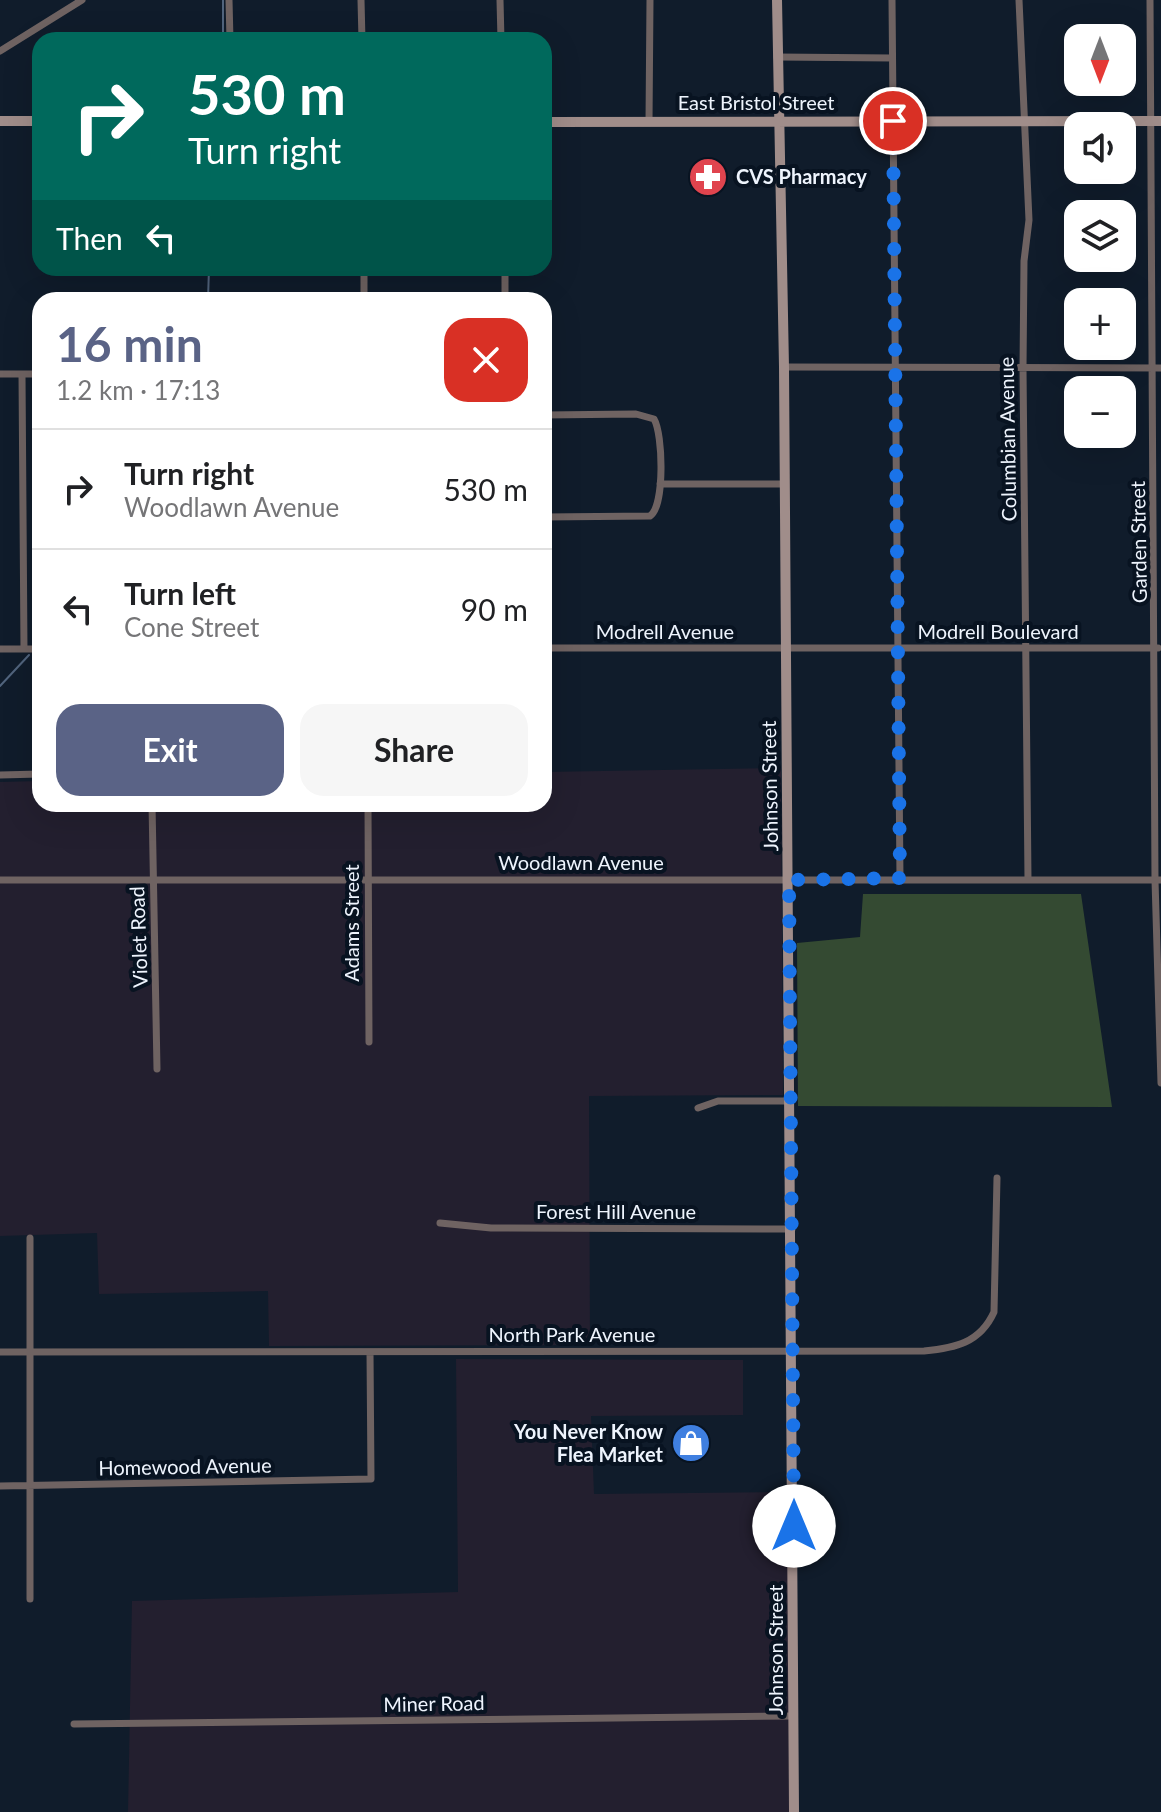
<!DOCTYPE html>
<html lang="en">
<head>
<meta charset="utf-8">
<style>
  :root { --surface:#fff; --page:#f6f6f6; --text:#202124; --muted:#757577; --line:#e0e0e0; --accent:#5a6386 }
  body { margin:0; font-family:Lato,sans-serif; background:var(--page); color:var(--text); height:100vh; display:flex; flex-direction:column; font-size:30px; white-space:nowrap }
  * { box-sizing:border-box; margin:0 }
  p { font-size:26px; color:var(--muted) }
  .icon { flex:none; width:44px; height:44px; fill:none; stroke:currentColor; stroke-width:2; stroke-linecap:round; stroke-linejoin:round }
  .map { position:relative; flex:1; overflow:hidden }
  .side { position:absolute; left:32px; top:292px; width:520px; height:520px; display:flex; flex-direction:column; background:var(--surface); border-radius:24px; box-shadow:0 8px 32px #0002 }
  .side>* { flex:none }
  .banner { position:absolute; left:32px; top:32px; width:520px; height:244px; border-radius:24px; box-shadow:0 8px 32px #0002; background:#00695c; color:#fff; overflow:hidden }
  .needle { width:52px; rotate:180deg }
  .buttons { position:absolute; left:1064px; top:24px; display:grid; gap:16px }
  .buttons a { display:grid; place-items:center; width:72px; height:72px; border-radius:16px; background:var(--surface); box-shadow:0 8px 32px #0002; font-size:40px }
  .pin { position:absolute; display:grid; place-items:center; width:68px; height:68px; color:#fff; margin:-34px; border:4px solid #fff; border-radius:50%; box-shadow:0 2px 8px #0007 }
  .me { position:absolute; width:88px; margin:-44px; rotate:0deg; stroke-linejoin:round; filter:drop-shadow(0 0 6px #0008) }
  .turn { display:flex; align-items:center; gap:28px; height:168px; padding:0 24px; font-size:36px }
  .turn .icon { width:104px; height:104px; stroke-width:2.5 }
  .turn b { display:block; font-size:56px; line-height:68px }
  .then { display:flex; align-items:center; height:76px; padding:0 24px; background:#0003; gap:16px; font-size:30px }
  .round { display:grid; place-items:center; flex:none; width:84px; height:84px; border-radius:24px; background:var(--page) }
  .overview { display:flex; align-items:center; justify-content:space-between; height:136px; padding:0 24px }
  h1 { font-size:48px; font-weight:700; line-height:60px; color:var(--accent) }
  .button { display:flex; gap:16px; margin-top:auto; padding:16px 24px }
  .button a { flex:1; height:92px; border-radius:24px; background:var(--accent); color:#fff; font-size:32px; font-weight:700; line-height:92px; text-align:center }
  .button a+a { background:var(--page); color:var(--text) }
  ul { padding:0; list-style:none }
  li { display:flex; align-items:center; gap:24px; height:120px; padding:0 24px; border-top:2px solid var(--line) }
  li div { flex:1 }
  li b { display:block; font-size:30px }
  li em { font-style:normal }
  .map>svg:first-child { display:block }
  .industrial { fill:#231f2f }
  .forest { fill:#344a32 }
  .lines { fill:none; stroke-linecap:round; stroke-linejoin:round }
  .stream { stroke:#51647d; stroke-width:2 }
  .street { stroke:#6f6362; stroke-width:7 }
  .secondary { stroke:#a08d8a; stroke-width:10 }
  .route { stroke:#1a73e8; stroke-width:14; stroke-dasharray:0 25.2 }
  .labels { text-anchor:middle; stroke-width:8; stroke-linejoin:round; paint-order:stroke }
  .street-label { font-size:20px; fill:#eef4fd; stroke:#081321 }
  .poi-label { font-size:20px; font-weight:bold; fill:#eef4fd; stroke:#081321; text-anchor:start }
</style>
</head>
<body>
<div class="map">
<svg width="1161" height="1812" viewBox="0 0 1161 1812">
  <rect width="100%" height="100%" fill="#101c2b"/>
  <path class="industrial" d="M781,768L783,1095L589,1096L590,1345L269,1346L268,1291L99,1294L97,1233L0,1236V782L40,781V804H544V772Z
    M456,1359L743,1360V1415L591,1416L594,1494L788,1492L789,1812H128L132,1601L458,1592Z"/>
  <path class="forest" d="M863,894H1081L1112,1107L798,1106L797,943L860,937Z"/>
  <g class="lines">
    <path class="stream" d="M223,0V40
      M208,300L209,268
      M37,642L40,637
      M0,686L29,655"/>
    <path class="street" d="M229,0L230,40
      M361,0L362,40
      M500,0L501,40
      M892,0L900,878
      M1019,0L1029,220L1024,261L1023,368L1028,879
      M1150,0L1155,880L1161,1083
      M0,51L82,0
      M777,57L892,58
      M649,122L650,0
      M364,268V300
      M505,300V268
      M784,367L1161,368
      M0,374H40
      M22,374L24,649
      M544,415L636,414L654,419C663,434 665,506 650,516L544,517
      M660,484H785
      M544,648H1158
      M0,649H40
      M0,775L40,774
      M152,804L157,1069
      M368,804L369,1042
      M0,880H1161
      M698,1108L718,1101H791
      M440,1223L491,1228L792,1229
      M30,1238V1599
      M0,1352L924,1351C955,1348 980,1343 994,1312L997,1178
      M0,1486L371,1479L370,1352
      M74,1724L794,1716"/>
    <path class="secondary" d="M777,0L784,367L794,1812
      M0,121H40
      M544,122L1161,121"/>
  </g>
  <g class="lines">
    <path class="route" d="M794,1526L789,880L900,878L893,121"/>
  </g>
  <defs>
    <symbol id="pharmacy-disc" viewBox="-11 -11 22 22"><circle r="9.5" fill="#e0444e" stroke="#081321"/><path d="M-2-6h4v4h4v4h-4v4h-4v-4h-4v-4h4Z" fill="#fff"/></symbol>
    <symbol id="shop-disc" viewBox="-11 -11 22 22"><circle r="9.5" fill="#3f7fe0" stroke="#081321"/><path d="M-5-2.5h2.3a2.7 3.5 0 0 1 5.4 0H5L5.5 6h-11ZM-1.5-2.5h3a1.5 2.3 0 0 0-3 0Z" fill="#fff"/></symbol>
  </defs>
  <g fill-rule="evenodd">
    <use href="#pharmacy-disc" x="686" y="155" width="44" height="44"/>
    <use href="#shop-disc" x="669" y="1421" width="44" height="44"/>
  </g>
  <g class="labels">
    <g class="street-label">
      <text x="756" y="110">East Bristol Street</text>
      <text transform="translate(1008 439) rotate(-91)" y="7">Columbian Avenue</text>
      <text transform="translate(1139 542) rotate(-91)" y="7">Garden Street</text>
      <text x="665" y="639">Modrell Avenue</text>
      <text x="998" y="639">Modrell Boulevard</text>
      <text transform="translate(770 786) rotate(-91)" y="7">Johnson Street</text>
      <text x="581" y="870">Woodlawn Avenue</text>
      <text transform="translate(352 923) rotate(-90)" y="7">Adams Street</text>
      <text transform="translate(139 937) rotate(-92)" y="7">Violet Road</text>
      <text x="616" y="1219">Forest Hill Avenue</text>
      <text x="572" y="1342">North Park Avenue</text>
      <text transform="translate(185 1467) rotate(-1)" y="7">Homewood Avenue</text>
      <text transform="translate(776 1650) rotate(-90)" y="7">Johnson Street</text>
      <text transform="translate(434 1704) rotate(-1)" y="7">Miner Road</text>
    </g>
    <g class="poi-label">
      <text x="736" y="184">CVS Pharmacy</text>
      <text x="663" y="1439" text-anchor="end">You Never Know<tspan x="663" dy="23">Flea Market</tspan></text>
    </g>
  </g>
</svg>
<div class="buttons">
<a><svg class="needle" viewBox="-14 -14 28 28"><path d="M0-13l5 13h-10z" fill="#e53935"/><path d="M0 13l5-13h-10z" fill="#757577"/></svg></a>
<a><svg class="icon" aria-label="sound" viewBox="0 0 24 24"><path d="M4 9h4l5-4v14l-5-4H4zM17 9q2 3 0 6"/></svg></a>
<a><svg class="icon" aria-label="layers" viewBox="0 0 24 24"><path d="M12 4l9 5-9 5-9-5zM3 14l9 5 9-5"/></svg></a>
<a>+</a>
<a>−</a>
</div>
<div class="pin" style="left:893px;top:121px;background:#d93025"><svg class="icon" aria-label="arrive" viewBox="0 0 24 24"><path d="M6 21V4h12l-3 4 3 4H6"/></svg></div>
<svg class="me" style="left:794px;top:1526px" viewBox="-20 -20 40 40"><circle r="19" fill="#fff"/><path d="M0-13L10 11 0 6-10 11z" fill="#1a73e8"/></svg>
<div class="banner">
<div class="turn"><svg class="icon" aria-label="right" viewBox="0 0 24 24"><path d="M7 20v-9h11M14 6l5 5-5 5"/></svg><div><b>530 m</b>Turn right</div></div>
<div class="then">Then<svg class="icon" aria-label="left" viewBox="0 0 24 24"><path d="M17 20v-9H6M10 6l-5 5 5 5"/></svg></div>
</div>
<section class="side">
<div class="overview"><div><h1>16 min</h1><p>1.2 km · 17:13</p></div><a class="round" style="background:#d93025;color:#fff"><svg class="icon" aria-label="close" viewBox="0 0 24 24"><path d="M6 6l12 12M18 6L6 18"/></svg></a></div>
<ul>
<li><svg class="icon" aria-label="right" viewBox="0 0 24 24"><path d="M7 20v-9h11M14 6l5 5-5 5"/></svg><div><b>Turn right</b><p>Woodlawn Avenue</p></div><em>530 m</em></li>
<li><svg class="icon" aria-label="left" viewBox="0 0 24 24"><path d="M17 20v-9H6M10 6l-5 5 5 5"/></svg><div><b>Turn left</b><p>Cone Street</p></div><em>90 m</em></li>
</ul>
<div class="button"><a>Exit</a><a>Share</a></div>
</section>
</div>
</body>
</html>
